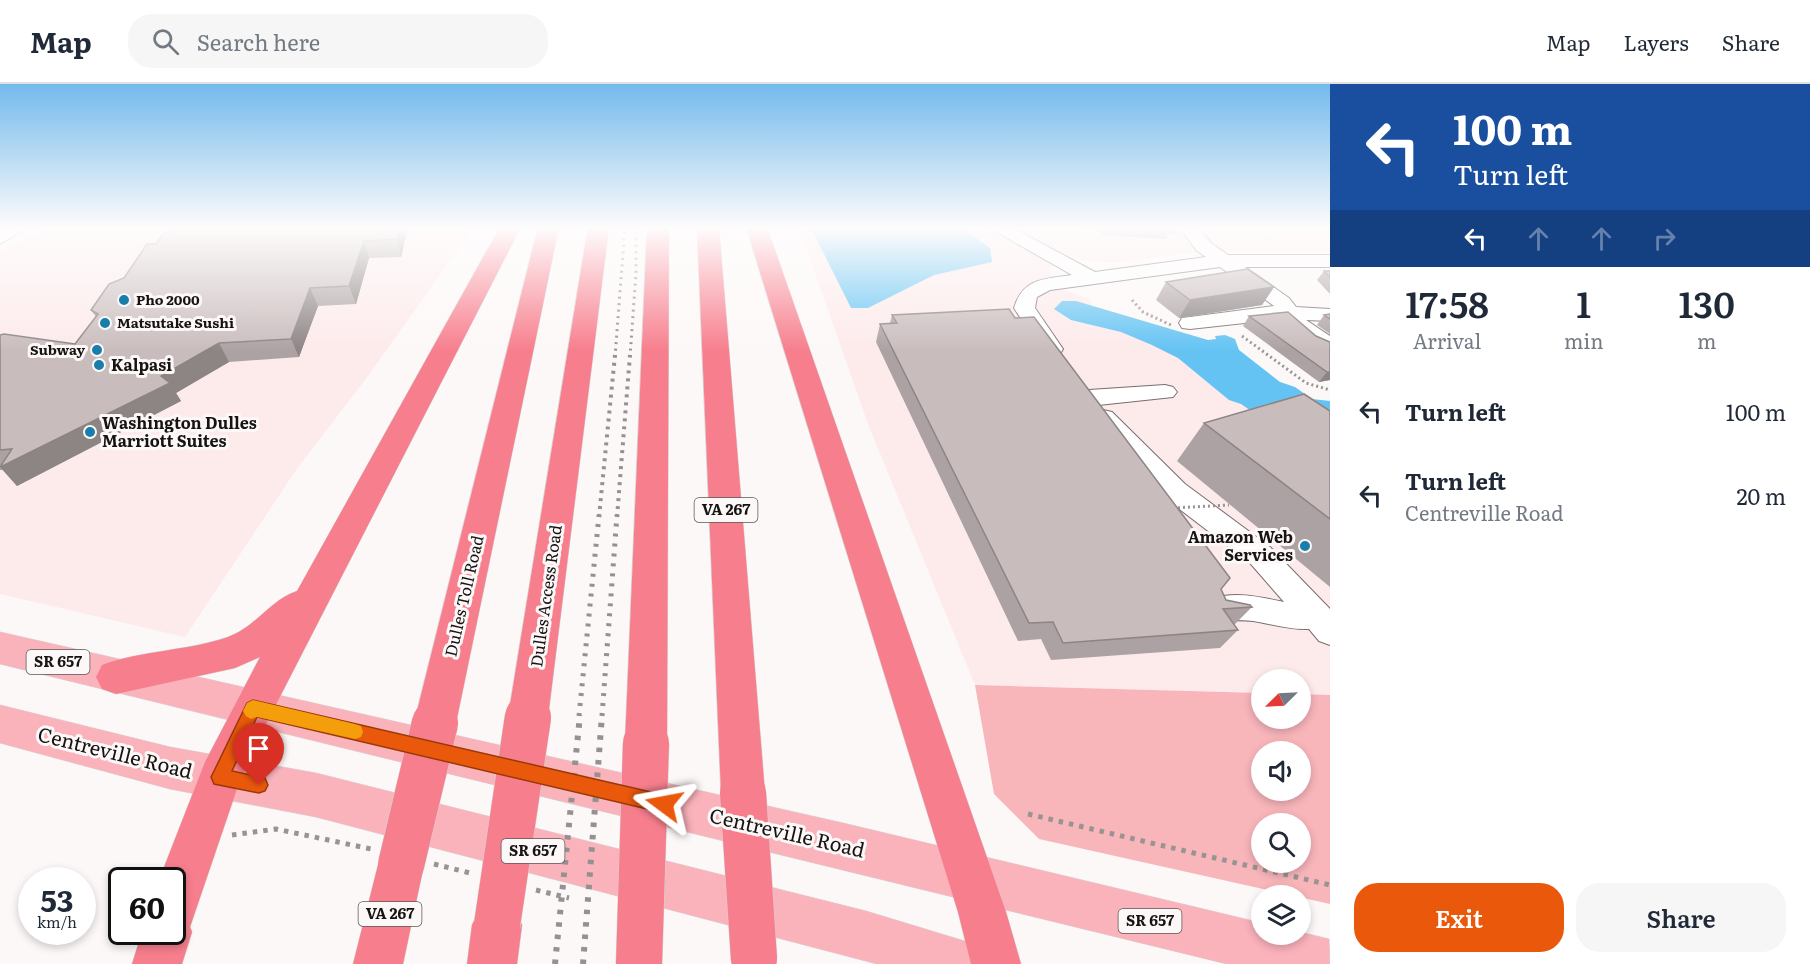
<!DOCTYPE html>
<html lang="en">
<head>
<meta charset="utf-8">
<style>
  :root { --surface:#fff; --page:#f6f6f7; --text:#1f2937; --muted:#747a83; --line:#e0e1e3; --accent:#ea580c }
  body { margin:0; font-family:Literata,serif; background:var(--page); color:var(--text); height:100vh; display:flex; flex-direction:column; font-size:22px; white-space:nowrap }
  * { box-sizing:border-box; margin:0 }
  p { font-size:20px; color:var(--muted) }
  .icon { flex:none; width:33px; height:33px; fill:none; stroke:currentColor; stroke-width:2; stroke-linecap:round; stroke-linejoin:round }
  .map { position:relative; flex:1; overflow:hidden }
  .sheet { display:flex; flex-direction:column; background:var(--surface); width:480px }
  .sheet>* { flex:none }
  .guide { background:#1a4fa0; color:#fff; overflow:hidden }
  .needle { width:39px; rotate:246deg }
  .tools { position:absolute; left:1251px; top:585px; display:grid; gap:12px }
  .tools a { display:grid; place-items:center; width:60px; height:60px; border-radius:50%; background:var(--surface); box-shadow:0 3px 9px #0003; font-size:30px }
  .speed { position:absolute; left:18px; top:783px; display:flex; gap:12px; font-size:30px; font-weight:700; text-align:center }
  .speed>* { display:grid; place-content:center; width:78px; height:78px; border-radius:50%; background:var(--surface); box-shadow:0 3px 9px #0003; line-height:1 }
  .speed small { font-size:15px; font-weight:400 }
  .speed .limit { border:3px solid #111; border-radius:9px; background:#fff; color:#111 }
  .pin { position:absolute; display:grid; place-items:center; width:51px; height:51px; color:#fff; margin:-62px -26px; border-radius:50% 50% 50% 0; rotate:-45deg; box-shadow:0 0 6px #0007 }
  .pin .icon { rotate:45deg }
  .me { position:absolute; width:66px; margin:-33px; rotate:283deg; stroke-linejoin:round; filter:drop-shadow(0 0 4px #0008) }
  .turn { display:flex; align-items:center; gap:21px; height:126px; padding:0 24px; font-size:27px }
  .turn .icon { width:78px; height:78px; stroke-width:2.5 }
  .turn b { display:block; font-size:42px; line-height:51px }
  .lanes { display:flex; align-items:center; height:57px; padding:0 24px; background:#0003; justify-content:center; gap:30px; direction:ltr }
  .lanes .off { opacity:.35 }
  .eta { display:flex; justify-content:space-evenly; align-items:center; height:102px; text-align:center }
  .eta b { font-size:36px; font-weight:600; line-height:42px }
  .button { display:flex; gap:12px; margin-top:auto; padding:12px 24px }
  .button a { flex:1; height:69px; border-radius:24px; background:var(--accent); color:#fff; font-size:24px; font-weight:600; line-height:69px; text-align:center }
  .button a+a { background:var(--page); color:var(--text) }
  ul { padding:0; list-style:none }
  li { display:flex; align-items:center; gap:18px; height:84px; padding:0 24px }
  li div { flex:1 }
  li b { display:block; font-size:22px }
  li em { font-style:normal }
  header { display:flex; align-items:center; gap:36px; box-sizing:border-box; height:84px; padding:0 30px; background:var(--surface); border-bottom:2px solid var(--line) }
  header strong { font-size:28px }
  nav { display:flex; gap:33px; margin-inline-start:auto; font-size:21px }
  .search { width:420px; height:54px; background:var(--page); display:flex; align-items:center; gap:15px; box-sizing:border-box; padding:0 21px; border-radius:24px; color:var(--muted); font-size:22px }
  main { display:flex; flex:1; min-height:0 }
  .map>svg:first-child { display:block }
  .built { fill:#fdeaeb }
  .green { fill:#f8b5ba; fill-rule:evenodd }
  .water { fill:#64c3f3 }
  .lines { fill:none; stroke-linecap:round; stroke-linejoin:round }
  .minor-casing { stroke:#786d6d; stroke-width:2 }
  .major-casing { stroke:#d5d5d5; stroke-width:1 }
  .highway-casing { stroke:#d5d5d5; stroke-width:1 }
  .path-far1 { stroke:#989494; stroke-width:3; stroke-dasharray:2 3; stroke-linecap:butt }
  .path { stroke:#989494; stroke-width:5; stroke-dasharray:4.5 6; stroke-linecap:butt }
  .minor { fill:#fff; fill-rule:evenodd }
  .major { fill:#fab2bb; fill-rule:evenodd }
  .highway { fill:#f77e8d; fill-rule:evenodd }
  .rail-far3 { stroke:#959191; stroke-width:3; stroke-dasharray:2 4.5; stroke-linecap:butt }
  .rail-far2 { stroke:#959191; stroke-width:4; stroke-dasharray:3 5; stroke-linecap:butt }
  .rail-far1 { stroke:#959191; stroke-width:5; stroke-dasharray:3 7; stroke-linecap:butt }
  .rail { stroke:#959191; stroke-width:6; stroke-dasharray:4.5 8; stroke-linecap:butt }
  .highway-bridge-casing { stroke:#d5d5d5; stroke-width:47; stroke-linecap:butt }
  .path-bridge { stroke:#989494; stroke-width:3; stroke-dasharray:2 3; stroke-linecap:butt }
  .highway-bridge { stroke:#f77e8d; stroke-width:46 }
  .wall { fill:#ada2a3 }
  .shaded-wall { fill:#8d8484 }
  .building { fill:#c9bcbd; stroke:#8d8484; stroke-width:1.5 }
  .route { fill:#ea580c; stroke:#983908; stroke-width:1.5 }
  .slow { fill:#f59e0b }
  .poi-dot { fill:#197ea9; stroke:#fdf8f8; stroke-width:2 }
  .labels { text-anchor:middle; stroke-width:6; stroke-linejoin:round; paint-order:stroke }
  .far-poi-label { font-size:14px; font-weight:bold; fill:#171313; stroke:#fdf8f8; text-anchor:start }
  .shield { fill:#fdf8f8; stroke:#5c5858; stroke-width:1.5 }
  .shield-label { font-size:15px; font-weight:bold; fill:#171313 }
  .poi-label { font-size:16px; font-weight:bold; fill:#171313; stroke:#fdf8f8; text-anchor:start }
  .street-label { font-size:16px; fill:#171313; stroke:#fdf8f8 }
  .near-street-label { font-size:20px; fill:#171313; stroke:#fdf8f8 }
</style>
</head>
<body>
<header>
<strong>Map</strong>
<div class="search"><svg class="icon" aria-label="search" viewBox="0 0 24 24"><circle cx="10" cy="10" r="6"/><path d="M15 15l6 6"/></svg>Search here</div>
<nav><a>Map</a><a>Layers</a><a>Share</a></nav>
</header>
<main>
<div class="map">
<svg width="1330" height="880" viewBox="0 0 1330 880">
  <rect width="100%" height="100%" fill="#fdf8f8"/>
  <path class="built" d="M45,143H474L365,296L296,386L185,553L0,510V167Z
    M799,143H1330V167H1208L1112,179L1070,175L1048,184L1056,202L1091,216L1092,235L1208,266L1330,348V611L1301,610L1300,596H1262L1261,609L975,601L868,340Z"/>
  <path class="green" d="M975,601L1261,609L1262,634H1300L1301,610L1330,611V820L1039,755L994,710ZM1262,668H1300V706H1262ZM1262,740H1300V778H1262Z"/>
  <path class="water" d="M805,143H961L990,164L992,178L934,191L868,224H851L814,150Z
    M1062,217H1076L1208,256L1216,255L1215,252L1225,251L1235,255L1239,266L1280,298L1295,303L1312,315L1330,317V380L1241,320L1229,316L1178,274L1152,261L1121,248L1071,236L1054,225Z"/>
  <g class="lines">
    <defs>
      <path id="minor" d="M6,143H29L0,160V147Z
        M988,143H1011L1095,188L1206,173L1197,167L1179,143H1198L1211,159L1228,171H1330V183H1245L1289,214L1296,223L1330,225V237L1306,236L1330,252V269C1313,265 1292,249 1282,235L1190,245L1182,244L1179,239L1182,234L1190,233L1274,222L1220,183L1050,206L1037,213L1035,224L1063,265L1060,270H1044L1014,224C1023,194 1044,195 1072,191Z
        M1165,301L1173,303L1177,308L1173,313L1089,322L1080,319L1077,314L1080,309L1089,306Z
        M1103,326L1112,328L1185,400L1270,463L1330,525V561L1319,557L1309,545C1289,546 1272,540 1253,537C1238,535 1225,538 1211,533L1206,524L1211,515C1235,507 1260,513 1284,518L1250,479L1165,414L1094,340L1091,334L1094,328Z"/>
      <path id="major" d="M0,548L843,739L1262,839V850H1300V848L1329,855L1330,880H1227L0,580Z
        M0,621L170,663L316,689L866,827L981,862L988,880H877L316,733L170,705L0,659Z"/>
      <path id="highway" d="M500,143H521L268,636L240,696L190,843L192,848L182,880H132L142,848H172V796H159L205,678L260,573L235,584L116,610L102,605L96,593L102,581C143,566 188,567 228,553C256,543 270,516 297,507Z
        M538,143H559L456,639L450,652L435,658L420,652L414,639Z
        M588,143H609L548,633L542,646L528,652L514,646L508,633Z
        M647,143H669L667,659L661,673L646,679L631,673L625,659Z
        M697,143H719L765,709L758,724L743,731L728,724L721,709Z
        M746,143H767L1006,828L1021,880H971L958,828Z
        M401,758L418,764L424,781L403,880H353L378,781L384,764Z
        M497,816L514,824L522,841L517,880H467L472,841L480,824Z"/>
    </defs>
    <use href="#minor" class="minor-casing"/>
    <use href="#major" class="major-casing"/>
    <use href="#highway" class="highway-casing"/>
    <path class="path-far1" d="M1132,216L1143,228L1171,241
      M1242,252L1306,299L1330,306"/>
    <path class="path" d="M1028,730L1330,801
      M232,751L276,745L371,765
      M434,780L470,789
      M536,806L569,814"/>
    <use href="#minor" class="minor"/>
    <use href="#major" class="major"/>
    <use href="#highway" class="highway"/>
    <path class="rail-far3" d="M615,273L625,143
      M630,273L636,189V143"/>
    <path class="rail-far2" d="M599,433L615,271
      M617,433L630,271"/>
    <path class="rail-far1" d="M579,632L599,431
      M602,632L617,431"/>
    <path class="rail" d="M555,880L580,631
      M583,880L602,631"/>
    <defs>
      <path id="highway-bridge" d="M743,709L754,875
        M401,781L435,639
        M497,841L528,633
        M639,880L646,659"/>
    </defs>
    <use href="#highway-bridge" class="highway-bridge-casing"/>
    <path class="path-bridge" d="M1173,424L1229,421"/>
    <use href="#highway-bridge" class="highway-bridge"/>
  </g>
  <path class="wall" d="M408,143L401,173L369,174L356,220L318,222L299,273L229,278L176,309L181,317L17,402L3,386H0V251L75,260L96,233L91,226L124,194Z
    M1084,143H1178L1174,151L1168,150L1166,155L1101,151L1098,146L1085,145Z
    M1324,187H1330V210L1317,196Z
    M1166,198L1274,203L1262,221L1179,234L1156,216Z
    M1330,230V250L1317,241L1324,231Z
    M892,231L1221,505L1226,516L1252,523L1234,541L1238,546L1220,564L1051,576L1041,555L1018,557L876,258L880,240L890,239Z
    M1249,232L1316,252L1330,258V296L1319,298L1243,242Z
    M1330,327V503L1177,377L1204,339Z"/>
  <path class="shaded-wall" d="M400,143H408L401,173L397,155Z
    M364,157L369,174L356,220L349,202Z
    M1274,203L1262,221L1179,234L1190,216Z
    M310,204L318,222L299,273L291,255Z
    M219,259L229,278L176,309L181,317L17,402L0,383Z
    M1327,288H1330V296L1319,298Z"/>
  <path class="building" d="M181,143H400L397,155L364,157L349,202L310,204L291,255L219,259L161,292L170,299L0,383L12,365L0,366V251L4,250L75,260L98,230L91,226L109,200L124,194L147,160H156L163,150Z
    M1247,185L1274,203L1190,216L1166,198Z
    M1324,187H1330V193Z
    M1009,225L1015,234L1034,233L1230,494L1221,505L1226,516L1250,521L1252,523L1223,525L1238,546L1063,559L1053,538L1029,539L880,240L897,239L892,231Z
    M1288,228L1316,252L1330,258V288H1327L1249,232Z
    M1330,230V235L1324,231Z
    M1304,310L1330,327V435L1204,339Z"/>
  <linearGradient id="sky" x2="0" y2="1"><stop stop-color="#73baec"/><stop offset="0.54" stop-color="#fefcfc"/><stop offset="1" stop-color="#fefcfc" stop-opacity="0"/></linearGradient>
  <rect width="1330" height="267" fill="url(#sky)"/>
  <path class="route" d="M253,616L664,711L671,713L674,720L671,726L664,729L257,633L232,687L265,694L268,701L265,707L259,709L214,700L211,693L214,687L247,619Z"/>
  <path class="slow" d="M253,616L355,640L361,642L363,648L361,653L355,655L257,633L251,635L246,632L243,627L247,619Z"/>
  <g class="poi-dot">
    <circle cx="124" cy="216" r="6"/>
    <circle cx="105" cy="239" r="6"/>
    <circle cx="97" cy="266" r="6"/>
    <circle cx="99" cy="281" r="6"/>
    <circle cx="90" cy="348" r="6"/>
    <circle cx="1305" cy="462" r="6"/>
  </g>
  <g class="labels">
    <g class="far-poi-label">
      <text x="136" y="221">Pho 2000</text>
      <text x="117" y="244">Matsutake Sushi</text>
      <text x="85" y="271" text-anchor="end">Subway</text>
    </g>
    <g class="shield">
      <rect x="694.5" y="414" width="63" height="24" rx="4.5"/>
      <rect x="26.5" y="566" width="63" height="24" rx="4.5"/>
      <rect x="501.5" y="755" width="63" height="24" rx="4.5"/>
      <rect x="358.5" y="818" width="63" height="24" rx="4.5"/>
      <rect x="1118.5" y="825" width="63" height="24" rx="4.5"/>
    </g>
    <g class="shield-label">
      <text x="726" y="431">VA 267</text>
      <text x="58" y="583">SR 657</text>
      <text x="533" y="772">SR 657</text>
      <text x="390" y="835">VA 267</text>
      <text x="1150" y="842">SR 657</text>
    </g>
    <g class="poi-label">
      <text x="111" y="287">Kalpasi</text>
      <text x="102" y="345">Washington Dulles<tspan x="102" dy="18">Marriott Suites</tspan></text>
      <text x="1293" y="459" text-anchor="end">Amazon Web<tspan x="1293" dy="18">Services</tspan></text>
    </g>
    <g class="street-label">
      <text transform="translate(464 512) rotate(-77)" y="6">Dulles Toll Road</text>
      <text transform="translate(546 512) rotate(-82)" y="6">Dulles Access Road</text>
    </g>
    <g class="near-street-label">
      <text transform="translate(115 669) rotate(14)" y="7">Centreville Road</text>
      <text transform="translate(787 749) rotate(13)" y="7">Centreville Road</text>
    </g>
  </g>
</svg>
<div class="tools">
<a><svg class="needle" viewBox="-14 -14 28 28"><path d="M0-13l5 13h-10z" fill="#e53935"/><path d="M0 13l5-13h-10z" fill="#747a83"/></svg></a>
<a><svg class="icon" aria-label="sound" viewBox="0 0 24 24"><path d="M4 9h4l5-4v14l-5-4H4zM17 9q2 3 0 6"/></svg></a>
<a><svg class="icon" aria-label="search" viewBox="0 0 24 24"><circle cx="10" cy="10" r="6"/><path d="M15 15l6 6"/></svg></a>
<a><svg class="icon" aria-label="layers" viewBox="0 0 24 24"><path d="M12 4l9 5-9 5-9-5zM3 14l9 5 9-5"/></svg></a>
</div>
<div class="speed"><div>53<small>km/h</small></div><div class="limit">60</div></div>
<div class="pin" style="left:259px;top:701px;background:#d93025"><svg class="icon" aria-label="arrive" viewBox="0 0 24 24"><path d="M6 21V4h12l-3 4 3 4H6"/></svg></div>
<svg class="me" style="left:664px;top:720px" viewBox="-20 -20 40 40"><path d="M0-17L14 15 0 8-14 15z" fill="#ea580c" stroke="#fff" stroke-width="4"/></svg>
</div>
<section class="sheet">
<div class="guide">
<div class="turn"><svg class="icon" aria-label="left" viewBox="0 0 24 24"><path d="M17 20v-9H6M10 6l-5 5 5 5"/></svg><div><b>100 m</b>Turn left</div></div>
<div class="lanes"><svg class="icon" aria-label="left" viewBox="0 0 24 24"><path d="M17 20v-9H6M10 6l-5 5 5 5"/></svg><svg class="icon off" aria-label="ahead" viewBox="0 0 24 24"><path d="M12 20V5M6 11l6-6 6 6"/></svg><svg class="icon off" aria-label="ahead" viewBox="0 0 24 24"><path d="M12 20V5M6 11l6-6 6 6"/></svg><svg class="icon off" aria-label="right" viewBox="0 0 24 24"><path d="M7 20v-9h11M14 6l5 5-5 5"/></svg></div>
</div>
<div class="eta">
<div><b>17:58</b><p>Arrival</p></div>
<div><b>1</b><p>min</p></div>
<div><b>130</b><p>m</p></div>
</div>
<ul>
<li><svg class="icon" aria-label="left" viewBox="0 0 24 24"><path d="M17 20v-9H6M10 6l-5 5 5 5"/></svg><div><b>Turn left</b></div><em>100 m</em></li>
<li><svg class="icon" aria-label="left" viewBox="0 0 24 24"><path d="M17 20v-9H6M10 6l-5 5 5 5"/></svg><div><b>Turn left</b><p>Centreville Road</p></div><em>20 m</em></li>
</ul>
<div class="button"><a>Exit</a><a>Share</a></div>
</section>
</main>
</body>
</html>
